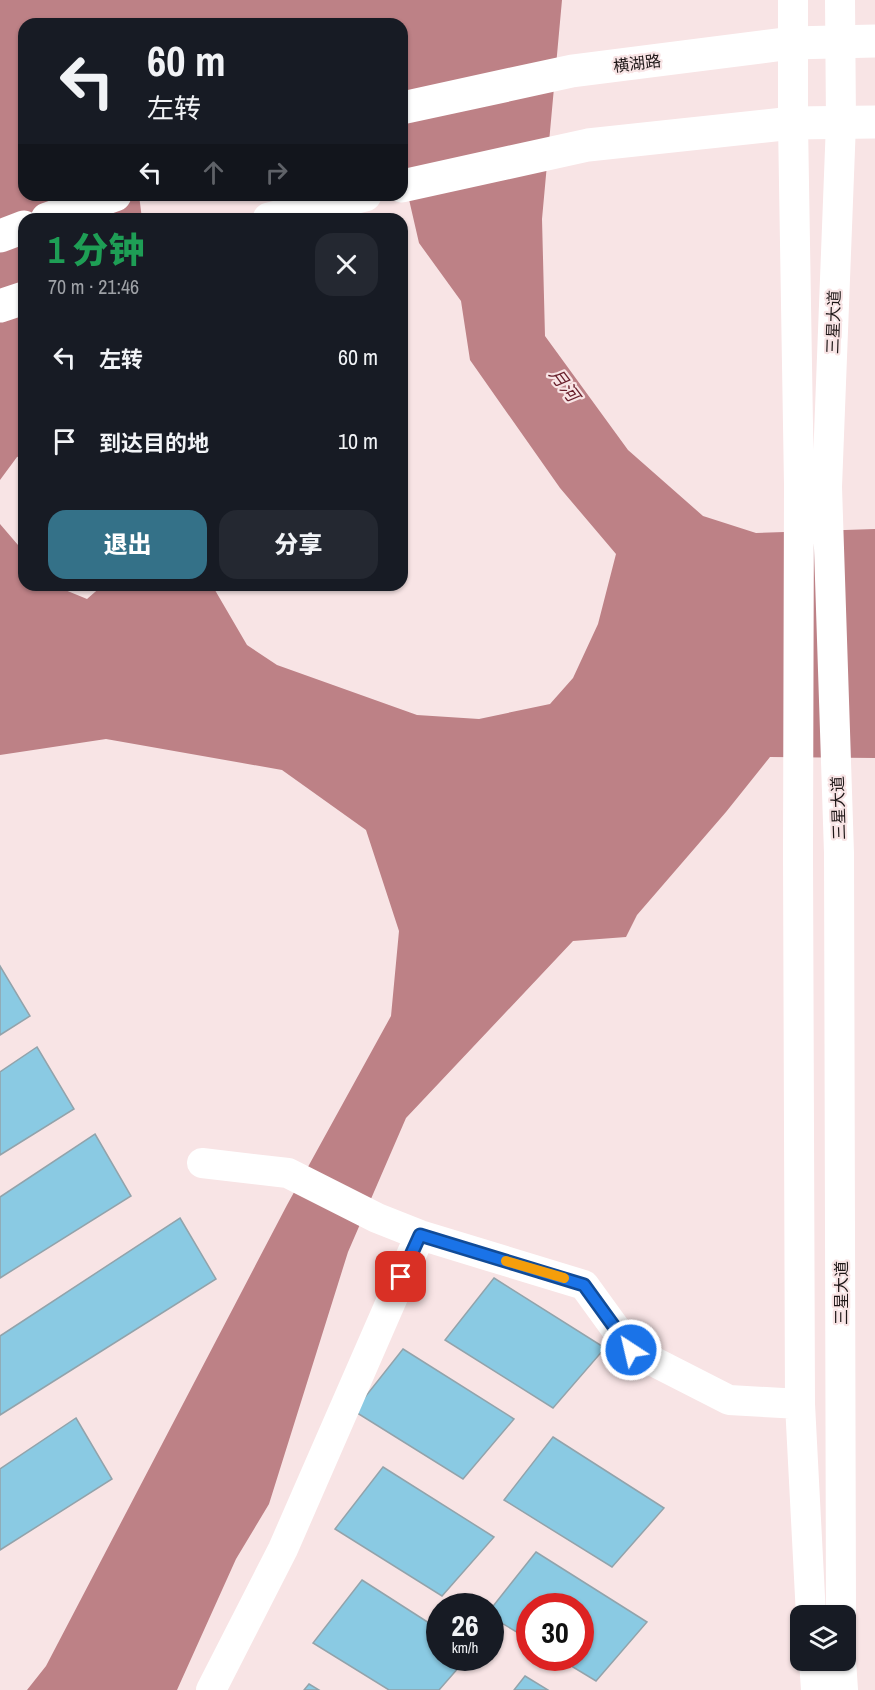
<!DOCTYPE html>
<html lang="zh">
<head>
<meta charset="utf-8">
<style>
  :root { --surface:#171b24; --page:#242831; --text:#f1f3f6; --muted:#9ea1a6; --accent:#347188 }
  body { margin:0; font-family:"Archivo Narrow","Noto Sans SC",sans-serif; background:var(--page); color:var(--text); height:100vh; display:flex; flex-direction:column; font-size:22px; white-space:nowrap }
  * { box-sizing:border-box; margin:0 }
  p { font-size:20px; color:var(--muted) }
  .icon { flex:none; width:33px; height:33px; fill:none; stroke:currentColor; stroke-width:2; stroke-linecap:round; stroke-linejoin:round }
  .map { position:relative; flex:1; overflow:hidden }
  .drawer { position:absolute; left:18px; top:213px; width:390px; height:378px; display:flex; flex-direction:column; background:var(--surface); border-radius:18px; box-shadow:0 2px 4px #0004 }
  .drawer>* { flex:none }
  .top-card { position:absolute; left:18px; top:18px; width:390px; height:183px; border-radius:18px; box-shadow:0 2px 4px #0004; background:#171b24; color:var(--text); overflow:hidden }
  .fabs { position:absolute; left:790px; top:1605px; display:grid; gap:12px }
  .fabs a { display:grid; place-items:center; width:66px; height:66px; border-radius:12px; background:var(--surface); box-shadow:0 2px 4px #0004; font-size:30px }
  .speed { position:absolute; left:426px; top:1593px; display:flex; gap:12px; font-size:30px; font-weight:700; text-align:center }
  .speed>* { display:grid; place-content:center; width:78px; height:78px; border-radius:50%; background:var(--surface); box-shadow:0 2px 4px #0004; line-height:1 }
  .speed small { font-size:15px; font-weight:400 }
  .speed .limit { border:9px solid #d22; background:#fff; color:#111 }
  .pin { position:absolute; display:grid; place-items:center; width:51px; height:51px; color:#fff; margin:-26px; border-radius:12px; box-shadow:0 3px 9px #0006 }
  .me { position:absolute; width:66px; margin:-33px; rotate:325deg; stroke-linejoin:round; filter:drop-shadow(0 0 4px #0008) }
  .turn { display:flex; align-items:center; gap:21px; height:126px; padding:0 30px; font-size:27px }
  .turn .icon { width:78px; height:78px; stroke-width:2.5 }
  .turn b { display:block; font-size:42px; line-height:51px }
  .lanes { display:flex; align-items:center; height:57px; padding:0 30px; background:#0003; justify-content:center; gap:30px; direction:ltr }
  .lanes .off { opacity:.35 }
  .round { display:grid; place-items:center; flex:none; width:63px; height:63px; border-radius:18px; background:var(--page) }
  .headline { display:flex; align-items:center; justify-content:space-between; height:102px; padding:0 30px }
  h1 { font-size:36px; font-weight:800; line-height:45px; color:#1e9e55 }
  .action { display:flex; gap:12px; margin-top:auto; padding:12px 30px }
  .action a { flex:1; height:69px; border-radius:18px; background:var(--accent); color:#fff; font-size:24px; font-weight:800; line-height:69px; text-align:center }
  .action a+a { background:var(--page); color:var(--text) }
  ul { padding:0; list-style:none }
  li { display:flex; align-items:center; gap:18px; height:84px; padding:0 30px }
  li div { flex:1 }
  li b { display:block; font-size:22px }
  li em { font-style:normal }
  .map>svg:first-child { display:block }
  .water { fill:#bd8186 }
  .building { fill:#8acae3; stroke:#92a3ab; stroke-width:1.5 }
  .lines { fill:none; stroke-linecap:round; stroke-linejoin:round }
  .minor { stroke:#fff; stroke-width:30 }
  .highway { stroke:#fff; stroke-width:33 }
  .route-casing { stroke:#114b97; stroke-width:15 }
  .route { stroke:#1a73e8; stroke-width:10 }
  .slow { stroke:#f59e0b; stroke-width:10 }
  .labels { text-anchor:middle; stroke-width:4.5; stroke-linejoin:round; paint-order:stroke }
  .street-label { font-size:16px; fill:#1e1717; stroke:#f8e4e5 }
  .water-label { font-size:18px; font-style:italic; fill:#69202c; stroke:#f8e4e5 }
</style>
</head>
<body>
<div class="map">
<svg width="875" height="1690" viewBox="0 0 875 1690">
  <rect width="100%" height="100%" fill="#f8e4e5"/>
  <path class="water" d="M0,0H562L542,219L545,336L628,450L703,516L756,533L875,529V758L770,757L726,812L637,915L626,937L573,941L406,1118L348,1252L269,1504L236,1559L177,1690H27L46,1666L287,1205L391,1016L399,931L366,830L282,770L106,739L0,755V524L24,552V585H53L87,599L103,585H212L247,645L277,665L417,715L479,719L550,704L573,678L598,624L616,554L560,488L470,360L461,301L419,243L402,169V24H24V195H139L142,219H24V455L17,457L0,480Z"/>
  <path class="building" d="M0,966L30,1016L0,1035Z
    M37,1047L74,1109L0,1155V1072Z
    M95,1134L131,1196L0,1278V1197Z
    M180,1218L216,1279L0,1415V1336Z
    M494,1278L605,1348L553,1408L445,1340Z
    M403,1349L514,1419L463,1479L354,1411Z
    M76,1418L112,1479L0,1550V1469Z
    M553,1437L664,1508L612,1567L504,1500Z
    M383,1467L494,1537L442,1596L335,1529Z
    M536,1552L647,1622L596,1681L558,1658H580V1606H530V1640L490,1616V1610Z
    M362,1580L440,1630V1658H467L439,1690H389L313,1643Z
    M525,1676L548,1690H514Z
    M309,1684L319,1690H304Z"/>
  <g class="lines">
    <path class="minor" d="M793,0V123L799,485L798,856L800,1404L811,1616
      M840,0L841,123L827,487L839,853L841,1616
      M202,1163L288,1173L377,1218L420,1235L584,1285L631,1350L729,1400L800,1404
      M814,1660L816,1690
      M841,1660L843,1690
      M211,1690L283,1549L420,1235"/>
    <path class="highway" d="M402,108L572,71L792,43L875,41
      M402,186L588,145L793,123L875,122
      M47,219L115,195
      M269,219L365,195
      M0,236L24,227
      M0,306L24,298"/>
  </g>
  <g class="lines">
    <defs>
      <path id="route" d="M401,1277L420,1235L584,1285L631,1350"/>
    </defs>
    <use href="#route" class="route-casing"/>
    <use href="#route" class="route"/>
    <path class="slow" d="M506,1261L564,1278"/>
  </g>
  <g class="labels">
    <g class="street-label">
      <text transform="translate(637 63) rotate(-7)" y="6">横湖路</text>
      <text transform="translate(833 322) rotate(-88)" y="6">三星大道</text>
      <text transform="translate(838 808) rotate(-92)" y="6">三星大道</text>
      <text transform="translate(841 1293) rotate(-90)" y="6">三星大道</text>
    </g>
    <g class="water-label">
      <text transform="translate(564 385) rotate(53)" y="6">月河</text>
    </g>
  </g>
</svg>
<div class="fabs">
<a><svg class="icon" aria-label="layers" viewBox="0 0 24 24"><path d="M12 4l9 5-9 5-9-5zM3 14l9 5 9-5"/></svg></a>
</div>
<div class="speed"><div>26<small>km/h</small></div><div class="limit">30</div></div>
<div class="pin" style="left:401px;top:1277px;background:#d93025"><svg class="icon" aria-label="arrive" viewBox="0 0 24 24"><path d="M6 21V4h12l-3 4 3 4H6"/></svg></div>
<svg class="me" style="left:631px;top:1350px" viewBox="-20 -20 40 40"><circle r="17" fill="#1a73e8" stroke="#fff" stroke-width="3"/><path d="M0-11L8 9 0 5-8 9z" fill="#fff"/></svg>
<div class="top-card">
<div class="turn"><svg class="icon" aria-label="left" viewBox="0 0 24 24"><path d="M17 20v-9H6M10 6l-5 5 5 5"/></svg><div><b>60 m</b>左转</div></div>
<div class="lanes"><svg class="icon" aria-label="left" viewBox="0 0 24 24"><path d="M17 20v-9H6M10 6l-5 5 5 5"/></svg><svg class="icon off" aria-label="ahead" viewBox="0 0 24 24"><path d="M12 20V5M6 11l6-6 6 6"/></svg><svg class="icon off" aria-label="right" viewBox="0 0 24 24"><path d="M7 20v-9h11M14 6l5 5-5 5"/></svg></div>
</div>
<section class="drawer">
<div class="headline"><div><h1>1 分钟</h1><p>70 m · 21:46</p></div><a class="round"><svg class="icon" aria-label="close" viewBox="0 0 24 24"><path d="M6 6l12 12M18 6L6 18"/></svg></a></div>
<ul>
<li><svg class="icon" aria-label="left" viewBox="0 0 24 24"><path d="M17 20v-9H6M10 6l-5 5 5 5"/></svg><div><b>左转</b></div><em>60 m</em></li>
<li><svg class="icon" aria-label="arrive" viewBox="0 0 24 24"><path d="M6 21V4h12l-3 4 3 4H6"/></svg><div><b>到达目的地</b></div><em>10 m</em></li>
</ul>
<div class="action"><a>退出</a><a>分享</a></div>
</section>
</div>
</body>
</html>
